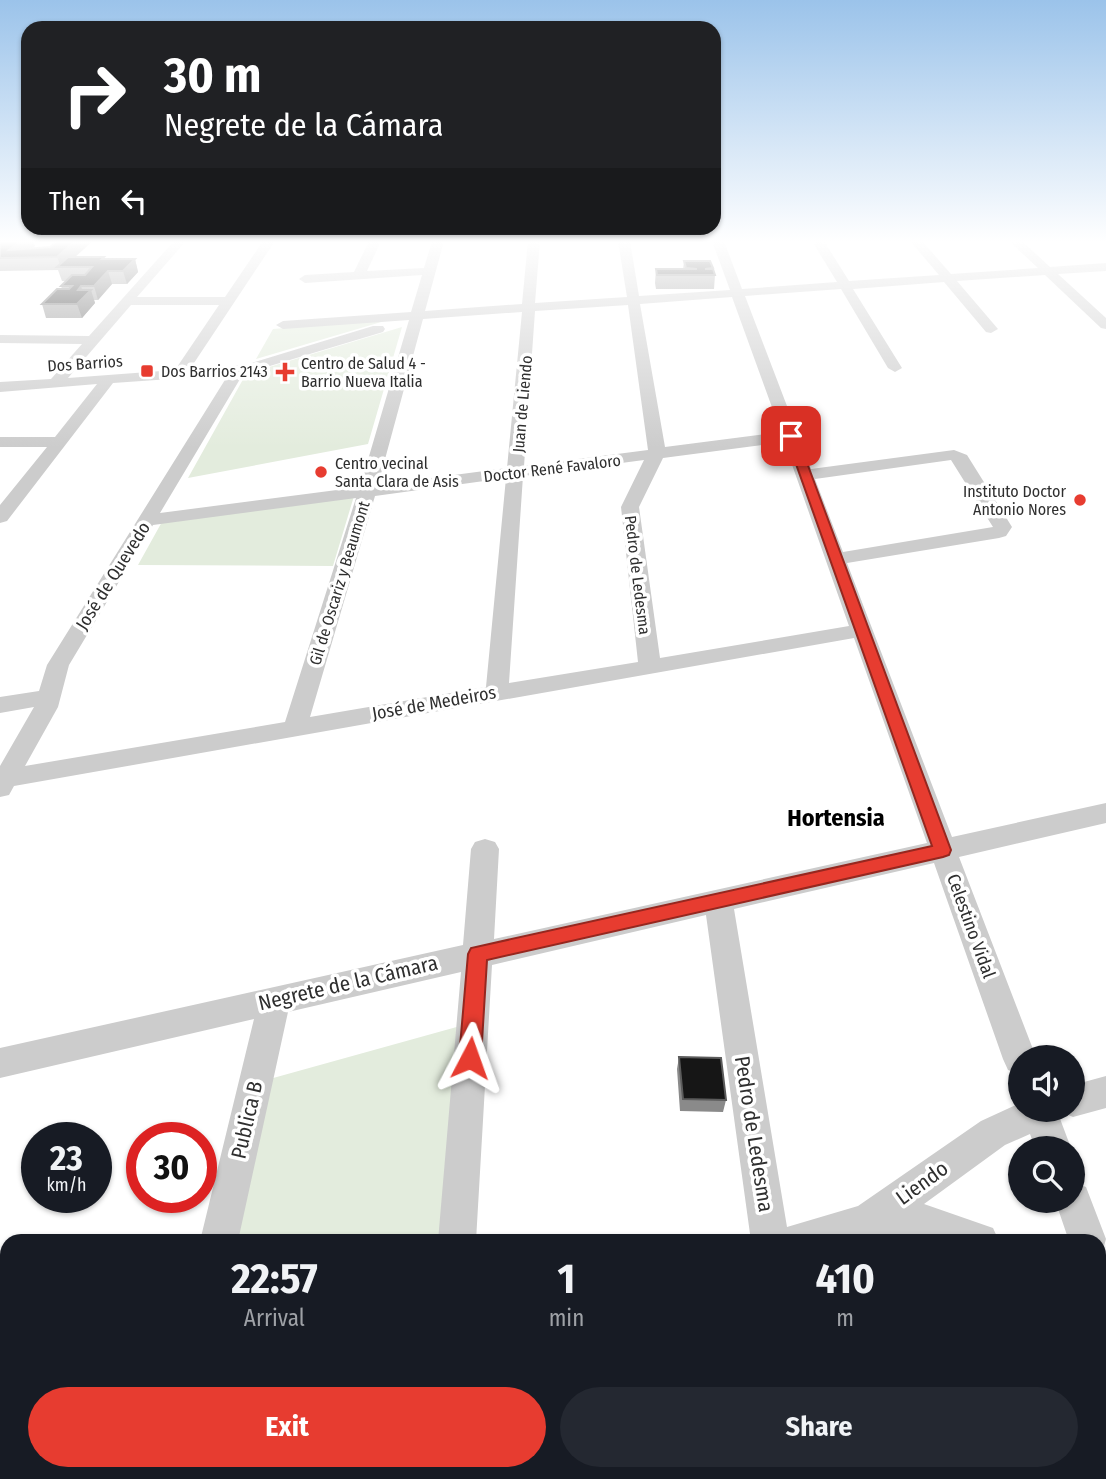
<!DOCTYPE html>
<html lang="en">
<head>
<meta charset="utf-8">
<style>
  :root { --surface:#171b24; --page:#242831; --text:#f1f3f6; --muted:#9ea1a6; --accent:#e73c30 }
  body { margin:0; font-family:"Fira Sans Condensed",sans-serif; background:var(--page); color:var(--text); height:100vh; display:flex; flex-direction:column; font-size:26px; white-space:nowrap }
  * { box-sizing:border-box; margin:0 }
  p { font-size:23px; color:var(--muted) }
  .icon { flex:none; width:38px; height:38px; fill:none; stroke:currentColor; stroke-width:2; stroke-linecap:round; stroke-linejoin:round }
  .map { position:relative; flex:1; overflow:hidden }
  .side { position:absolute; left:0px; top:1234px; width:1106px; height:247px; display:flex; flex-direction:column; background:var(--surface); border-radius:21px 21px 0 0; box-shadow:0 2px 5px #0004 }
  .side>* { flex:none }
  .banner { position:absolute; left:21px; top:21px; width:700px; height:214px; border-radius:21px; box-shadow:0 2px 5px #0004; background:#202124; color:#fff; overflow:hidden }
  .controls { position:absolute; left:1008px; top:1045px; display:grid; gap:14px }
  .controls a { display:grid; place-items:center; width:77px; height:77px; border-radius:50%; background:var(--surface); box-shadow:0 2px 5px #0004; font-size:35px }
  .speed { position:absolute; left:21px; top:1122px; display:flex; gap:14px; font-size:35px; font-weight:700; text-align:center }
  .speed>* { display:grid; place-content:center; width:91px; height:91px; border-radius:50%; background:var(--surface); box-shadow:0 2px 5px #0004; line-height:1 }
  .speed small { font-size:18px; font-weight:400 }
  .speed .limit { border:10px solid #d22; background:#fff; color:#111 }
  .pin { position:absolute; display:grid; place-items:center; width:60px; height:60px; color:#fff; margin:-30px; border-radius:14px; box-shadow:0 4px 10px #0006 }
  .me { position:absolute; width:77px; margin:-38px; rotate:4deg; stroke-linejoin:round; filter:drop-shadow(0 0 5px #0008) }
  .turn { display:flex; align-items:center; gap:24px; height:147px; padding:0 28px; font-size:32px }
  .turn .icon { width:91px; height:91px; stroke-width:2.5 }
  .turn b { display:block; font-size:49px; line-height:60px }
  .then { display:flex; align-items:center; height:66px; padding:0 28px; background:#0003; gap:14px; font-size:26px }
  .eta { display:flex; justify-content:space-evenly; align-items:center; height:119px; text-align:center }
  .eta b { font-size:42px; font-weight:700; line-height:49px }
  .button { display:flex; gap:14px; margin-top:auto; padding:14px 28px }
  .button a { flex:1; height:80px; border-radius:42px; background:var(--accent); color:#fff; font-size:28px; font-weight:700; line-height:80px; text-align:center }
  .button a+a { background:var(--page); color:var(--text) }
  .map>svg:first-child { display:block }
  .green { fill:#e3ecdd }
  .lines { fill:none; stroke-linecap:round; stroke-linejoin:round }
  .minor { fill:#ccc; fill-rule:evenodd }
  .wall { fill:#8a8a8a }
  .shaded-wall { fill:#5c5c5c }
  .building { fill:#161616; stroke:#5c5c5c; stroke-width:2 }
  .route { fill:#e73c30; stroke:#96271f; stroke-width:2 }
  .poi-dot { fill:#e73c30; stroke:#fff; stroke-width:2.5 }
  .labels { text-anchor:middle; stroke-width:7; stroke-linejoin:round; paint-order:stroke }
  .far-street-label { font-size:16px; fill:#2f2f2f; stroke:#fff }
  .far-poi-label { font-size:16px; fill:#2f2f2f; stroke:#fff; text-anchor:start }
  .street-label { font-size:18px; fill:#2f2f2f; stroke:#fff }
  .near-street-label { font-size:21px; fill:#2f2f2f; stroke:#fff }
  .district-label { font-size:24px; font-weight:bold; fill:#000; stroke:#fff }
</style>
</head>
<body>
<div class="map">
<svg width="1106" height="1479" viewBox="0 0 1106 1479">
  <rect width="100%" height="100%" fill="#fff"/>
  <path class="green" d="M388,320L256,359L273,329Z
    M402,327L368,444L188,478L246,374Z
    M354,496L333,566L138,565L163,520Z
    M471,1023L459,1241H230L266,1080Z"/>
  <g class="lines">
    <path class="minor" d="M174,241H186L137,297H225L263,241H275L190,369L245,365L373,326H383L385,329L383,332L243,374L160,513L360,487L409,320L283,329L276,325L283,321L411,312L422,275L305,283L299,279L305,275L354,272L369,241H381L367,271L424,268L432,241H444L425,311L522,304L528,241H540L535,303L627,297L618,241H630L639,296L730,290L712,241H724L742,289L837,282L812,241H824L849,281L939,275L910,241H922L951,274L1038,268L1009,241H1022L1050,267L1106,263V271L1058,274L1106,318V329L1101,328L1045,275L957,281L998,329L991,333L986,332L944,282L853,289L902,368L895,372L888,368L841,289L745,296L811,469L954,450L967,455L1012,527L1006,536L999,538L847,563L952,837L1106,803V823L959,857L1036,1057H1020V1074L1008,1070L1003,1059L934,863L734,909L787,1227L858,1206L981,1121L1020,1103V1110H1073V1085L1106,1076V1108L1073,1117L1061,1112L1059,1116L1071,1148H1035L1030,1134L1005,1145L924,1204L993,1228L999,1241H923L901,1236L871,1241H751L706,915L492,965L476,1241H438L461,972L288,1012L238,1241H200L254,1019L0,1078V1048L463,945L471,849L475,842L485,839L495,842L499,849L494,939L927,843L854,638L14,786L9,795L0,797V766L34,707L0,713V697L39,691L47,665L228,375L113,383L7,521L0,523V505L47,447H0V437H55L97,384L0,392V382L51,379L82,344L0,343V335L89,336ZM732,297L781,432L665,447L640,304ZM131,305H219L175,370L68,378ZM628,305L648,450L524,466L535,311ZM522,312L507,468L378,485L423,319ZM784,442L849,626L660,658L639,507L663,458ZM644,460L621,507L638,662L509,683L523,476ZM951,460L993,527L843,552L815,479ZM506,478L486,687L310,717L375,496ZM356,498L285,722L25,766L58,707L69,665L153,525Z
      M1073,1182L1086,1187L1106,1239L1102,1253L1106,1255V1310L1099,1307V1241H1069L1055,1200H1073Z
      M7,1457V1474H46L44,1479H0V1459Z
      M420,1474H464V1479H420Z"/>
  </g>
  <path class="wall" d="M0,241H33L35,246L31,249L75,257L104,259H135L138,272L127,284H112L98,300H94L95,303L82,318H46L42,304L62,289L61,286L66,281H62L58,270L0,271Z
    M684,261L715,275L714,289H656L655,283L656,269H683Z
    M679,1057L726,1100L723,1112L680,1111L677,1069Z"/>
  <path class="shaded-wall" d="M20,241H33L35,246L21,257L9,250Z
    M75,241H93L64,267H61L57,257Z
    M135,259L138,272L127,284L123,271Z
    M108,271L112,284L98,300L94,286Z
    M81,286L84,296L91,290L95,303L82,318L77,304L78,290Z"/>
  <path class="building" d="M0,241H20L9,250L50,247L57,241H75L57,257L0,258Z
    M68,257H104L102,259H135L123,271H108L94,286H81L78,290H91L77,304H42L57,289H69L72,286H61L72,275H85L92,267H57Z
    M684,261H710L713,268L705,269H713L715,275H657L656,269H697L686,268Z
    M679,1057L721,1058L726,1100L683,1099Z"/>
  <linearGradient id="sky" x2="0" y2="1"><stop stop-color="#9bc3ea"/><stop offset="0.54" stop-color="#fff"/><stop offset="1" stop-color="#fff" stop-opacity="0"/></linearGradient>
  <rect width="1106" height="448" fill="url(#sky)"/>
  <path class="route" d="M787,434L797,436L951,850L949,855L943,857L487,960L481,1058L478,1065L470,1068L462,1065L459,1058L468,954L471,948L932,846L786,436Z"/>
  <g class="poi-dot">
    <rect x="140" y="364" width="14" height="14" rx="3.5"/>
    <path d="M281.5 361.5h7v7h7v7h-7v7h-7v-7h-7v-7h7z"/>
    <circle cx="321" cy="472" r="7"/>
    <circle cx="1080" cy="500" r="7"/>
  </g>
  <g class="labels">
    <g class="far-street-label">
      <text transform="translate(85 363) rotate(-4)" y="6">Dos Barrios</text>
      <text transform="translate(522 404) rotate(-85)" y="6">Juan de Liendo</text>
      <text transform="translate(552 468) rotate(-7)" y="6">Doctor René Favaloro</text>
      <text transform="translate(638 575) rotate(83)" y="6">Pedro de Ledesma</text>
      <text transform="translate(339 583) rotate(-73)" y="6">Gil de Oscariz y Beaumont</text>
    </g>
    <g class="far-poi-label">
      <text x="301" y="369">Centro de Salud 4 -<tspan x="301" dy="18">Barrio Nueva Italia</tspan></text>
      <text x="161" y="377">Dos Barrios 2143</text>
      <text x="335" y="469">Centro vecinal<tspan x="335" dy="18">Santa Clara de Asis</tspan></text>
      <text x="1066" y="497" text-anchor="end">Instituto Doctor<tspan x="1066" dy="18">Antonio Nores</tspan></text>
    </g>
    <g class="street-label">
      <text transform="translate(113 576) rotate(-58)" y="6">José de Quevedo</text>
      <text transform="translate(434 703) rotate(-10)" y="6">José de Medeiros</text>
      <text transform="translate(971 926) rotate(70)" y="6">Celestino Vidal</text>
    </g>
    <g class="near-street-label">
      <text transform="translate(348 983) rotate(-13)" y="7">Negrete de la Cámara</text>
      <text transform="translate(247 1120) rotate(-77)" y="7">Publica B</text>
      <text transform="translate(754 1134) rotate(81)" y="7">Pedro de Ledesma</text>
      <text transform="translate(922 1183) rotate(-36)" y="7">Liendo</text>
    </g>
    <g class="district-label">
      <text x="836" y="826">Hortensia</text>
    </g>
  </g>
</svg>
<div class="controls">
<a><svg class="icon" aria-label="sound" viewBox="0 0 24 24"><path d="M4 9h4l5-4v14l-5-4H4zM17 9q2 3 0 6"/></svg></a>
<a><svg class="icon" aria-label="search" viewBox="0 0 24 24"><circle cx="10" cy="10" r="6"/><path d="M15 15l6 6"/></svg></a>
</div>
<div class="speed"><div>23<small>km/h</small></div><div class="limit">30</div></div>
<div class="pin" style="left:791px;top:436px;background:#d93025"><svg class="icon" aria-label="arrive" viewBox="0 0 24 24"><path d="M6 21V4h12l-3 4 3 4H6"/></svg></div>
<svg class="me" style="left:470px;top:1058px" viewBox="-20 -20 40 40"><path d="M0-17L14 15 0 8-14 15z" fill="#e73c30" stroke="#fff" stroke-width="4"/></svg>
<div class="banner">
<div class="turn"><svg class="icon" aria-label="right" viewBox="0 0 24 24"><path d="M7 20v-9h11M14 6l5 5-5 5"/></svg><div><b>30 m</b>Negrete de la Cámara</div></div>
<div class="then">Then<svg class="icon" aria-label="left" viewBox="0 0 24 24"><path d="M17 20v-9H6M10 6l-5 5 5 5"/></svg></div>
</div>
<section class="side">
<div class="eta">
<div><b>22:57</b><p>Arrival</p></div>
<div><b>1</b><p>min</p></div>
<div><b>410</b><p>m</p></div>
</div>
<div class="button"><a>Exit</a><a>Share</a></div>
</section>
</div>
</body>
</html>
